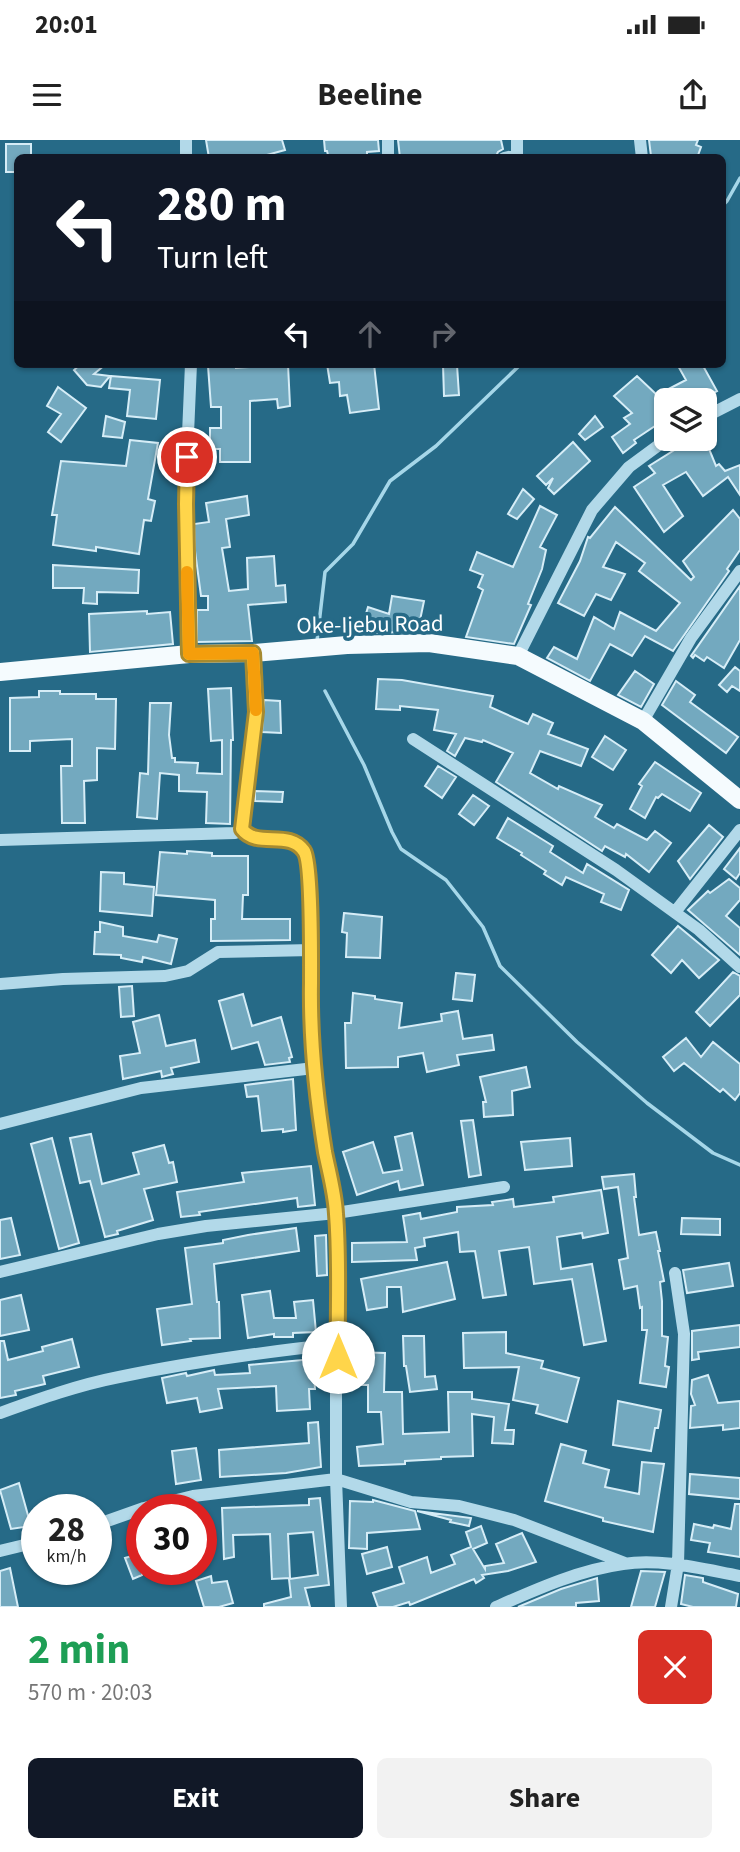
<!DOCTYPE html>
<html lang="en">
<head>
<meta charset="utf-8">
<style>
  :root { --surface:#fff; --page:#f2f2f2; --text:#222; --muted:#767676; --accent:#111827 }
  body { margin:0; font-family:"Source Sans 3",sans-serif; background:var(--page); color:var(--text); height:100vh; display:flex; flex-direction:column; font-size:26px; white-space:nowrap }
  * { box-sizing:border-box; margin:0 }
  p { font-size:23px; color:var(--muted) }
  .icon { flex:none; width:38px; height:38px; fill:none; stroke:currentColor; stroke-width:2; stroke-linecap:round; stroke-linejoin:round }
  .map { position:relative; height:1467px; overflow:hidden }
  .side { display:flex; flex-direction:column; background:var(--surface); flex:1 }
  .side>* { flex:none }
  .hud { position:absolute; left:14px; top:14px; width:712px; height:214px; border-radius:10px; box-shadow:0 2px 5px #0004; background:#111827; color:#fff; overflow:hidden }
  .buttons { position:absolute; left:654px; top:248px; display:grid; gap:14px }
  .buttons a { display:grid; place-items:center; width:63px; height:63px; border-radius:10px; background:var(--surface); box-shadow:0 2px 5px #0004; font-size:35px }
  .speed { position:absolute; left:21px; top:1354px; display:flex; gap:14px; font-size:35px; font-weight:700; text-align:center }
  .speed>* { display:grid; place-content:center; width:91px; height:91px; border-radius:50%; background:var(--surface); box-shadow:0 2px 5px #0004; line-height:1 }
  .speed small { font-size:18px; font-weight:400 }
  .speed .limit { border:10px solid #d22; background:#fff; color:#111 }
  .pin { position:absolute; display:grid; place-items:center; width:60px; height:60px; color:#fff; margin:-30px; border:4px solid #fff; border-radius:50%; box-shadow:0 2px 7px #0007 }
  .me { position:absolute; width:77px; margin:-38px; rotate:0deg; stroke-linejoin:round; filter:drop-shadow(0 0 5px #0008) }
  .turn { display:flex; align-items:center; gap:24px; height:147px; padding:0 28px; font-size:32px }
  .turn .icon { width:91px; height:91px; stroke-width:2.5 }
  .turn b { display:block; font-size:49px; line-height:60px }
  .lanes { display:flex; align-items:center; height:66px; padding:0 28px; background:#0003; justify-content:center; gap:35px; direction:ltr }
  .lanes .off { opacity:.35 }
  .round { display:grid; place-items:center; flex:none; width:74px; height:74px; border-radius:10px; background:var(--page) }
  .overview { display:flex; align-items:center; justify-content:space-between; height:119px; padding:0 28px }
  h1 { font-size:42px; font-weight:700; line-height:52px; color:#1e9e55 }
  .button { display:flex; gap:14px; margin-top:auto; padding:14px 28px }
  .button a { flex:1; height:80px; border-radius:10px; background:var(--accent); color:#fff; font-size:28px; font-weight:700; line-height:80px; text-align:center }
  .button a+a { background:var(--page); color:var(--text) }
  .status { display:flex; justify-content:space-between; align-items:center; height:49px; padding:0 35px; background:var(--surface); direction:ltr }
  .status svg { height:19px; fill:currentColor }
  header { display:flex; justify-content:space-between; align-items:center; height:91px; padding:0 28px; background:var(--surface); font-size:32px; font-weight:700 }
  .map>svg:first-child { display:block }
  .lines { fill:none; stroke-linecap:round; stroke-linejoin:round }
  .stream { stroke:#a6d7e9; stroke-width:3.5 }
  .building { fill:#73a9bf; stroke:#d6edf7; stroke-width:2 }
  .minor { stroke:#b2d9e9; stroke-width:12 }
  .major { stroke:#f5fbfe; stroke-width:18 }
  .route-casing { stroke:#a68a30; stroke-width:18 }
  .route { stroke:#ffd54a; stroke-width:12 }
  .slow { stroke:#f59e0b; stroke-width:12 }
  .labels { text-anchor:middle; stroke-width:7; stroke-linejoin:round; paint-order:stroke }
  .street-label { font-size:23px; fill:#fff; stroke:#266a87 }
</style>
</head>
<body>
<div class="status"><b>20:01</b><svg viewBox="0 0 49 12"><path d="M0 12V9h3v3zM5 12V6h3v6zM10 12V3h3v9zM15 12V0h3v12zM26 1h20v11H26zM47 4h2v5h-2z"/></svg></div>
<header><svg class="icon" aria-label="menu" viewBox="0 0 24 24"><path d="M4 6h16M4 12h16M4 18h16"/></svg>Beeline<svg class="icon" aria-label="share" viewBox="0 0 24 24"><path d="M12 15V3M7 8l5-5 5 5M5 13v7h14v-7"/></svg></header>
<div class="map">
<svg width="740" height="1467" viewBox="0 0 740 1467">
  <rect width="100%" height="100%" fill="#266a87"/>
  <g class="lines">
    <path class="stream" d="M723,65L727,61L740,38
      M317,501L325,432L353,404L390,341L436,306L521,224
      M325,551L364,625L392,692L401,709L446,740L483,787L500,826L577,902L647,963L713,1013L740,1025"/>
  </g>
  <path class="building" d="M206,0H282L285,10L256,18H209Z
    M324,0H378L379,11L367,12V15H328L327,11H325Z
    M398,0H501L503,9L498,12L495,18H400Z
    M649,0H698L696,5L701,7L697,18H655L651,16Z
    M6,4H31V18H18V32H6Z
    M81,224H106L94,234L110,236L101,247L87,245L74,230Z
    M236,224V228L288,224L290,266L278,268L277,259L250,261V322H220V309H210V288H221V267H211L208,226Z
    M327,224H374L379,269L350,273L347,255L340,256L339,242L330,243Z
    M677,224H702L717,251L699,261H667V278L634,300L636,303L623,313L612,297L630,284L624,278L632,273L614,256L637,236L657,255L686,240Z
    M443,225H457L459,255L444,256Z
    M111,236L160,240L156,279L127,276L130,250L109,248Z
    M58,247L86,268L61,302L48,292L61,274L47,266Z
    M106,276L125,282L122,298L103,296Z
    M595,276L603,287L585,300L579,294Z
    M692,299H705L716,326L719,324L725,331L740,325V355L728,337L703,356L686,332L663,345L683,376L664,392L634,347L655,333L649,326Z
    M130,300L158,303L148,359L155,361L151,381L144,380L139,414L96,407V411L53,405L57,375H52L61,321L126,326Z
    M573,302L590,321L554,354L548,348L553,338L546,345L537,336Z
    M523,349L534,359L517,379L508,374Z
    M247,356L249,375L226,379L230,407L222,408L229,451L248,449L247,418L274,416L276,446L285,445L286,462L248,465L252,501L197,502V470H208V456H201L195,411L194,384L209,382L206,363Z
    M540,366L557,375L540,407L546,410L542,429L528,464L531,465L514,504L466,497L483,450L478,447L483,435L470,430L477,412L513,427Z
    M615,367L691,440L694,437L683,421L733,370L740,379V410L727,429L729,431L673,511L645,496L632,516L610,504L590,541L547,518L554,507L577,519L594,477L614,489L620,472L656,491L680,463L639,431L645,423L616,402L603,427L625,434L611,460L596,454L584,476L558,463L580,421L588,397L590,398Z
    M53,425L139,430L138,453L97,452V464L83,463L84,448H53Z
    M740,446V500L724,528L707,517L704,521L695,515L693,518L691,516Z
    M392,456L424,461L419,485L411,483L410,492L360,493L368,467L389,474Z
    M147,471V474L170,472L173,504L90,512L89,474Z
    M735,527L740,531V551L732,546L727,552L719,545Z
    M635,531L654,544L641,567L618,555Z
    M378,539L402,540L493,556L490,567L528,584L533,574L553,583L548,594L588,609L581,626L540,611L530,633L558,649L559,646L602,665L595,677L614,688L617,684L647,700L655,691L671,703L649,732L626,714L625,717L605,706L602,711L496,642L513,613L483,600L482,602L465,598L455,616L447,611L456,594L434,590L438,570L400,566V570L376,569Z
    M676,541L695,555L690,562L738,597L726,613L662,565Z
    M231,548L233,600H231L230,684L206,683L207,652L179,651V635L160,633L157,679L137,677L140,633L148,634L150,563H171L169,595L172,618H175V622L198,623L197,633L222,634V600L211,601L208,549Z
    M39,551H60V554H96V559H116L115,609L97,608V640L84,641L85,683H62L61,626H72V599L30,601V611H10V558L39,557Z
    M264,560L280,561L281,593L262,592Z
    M605,596L626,610L613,630L592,617Z
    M655,622L701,653L690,671L662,654L658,658L656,657L645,678L630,669L642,646L639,644Z
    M438,626L456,637L442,658L425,646Z
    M255,651L283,652L282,662L255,661Z
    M473,655L489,666L474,685L459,674Z
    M508,678L553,706L550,712L583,733L587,724L629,750L621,770L601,762L604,754L566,737L562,745L544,734L546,731L521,715L522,713L497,698Z
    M709,685L723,697L690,739L678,721Z
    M740,708V733L736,739L724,729Z
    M187,711L212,713V716H248V755H243L242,779H290V800L211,801V779H215V760L156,755L160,712L187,714Z
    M101,732L124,733V744L154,747L152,776L100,771Z
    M729,739L740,748V760L726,776L740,788V815L688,770L708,751L710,753Z
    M344,773L382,777L380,818L346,817L347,793L342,792Z
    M100,782L123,787V796L157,802L159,795L177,799L171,824L143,817L142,822L121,818V815L94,814L95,792H100Z
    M678,786L719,820L699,838L682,820L671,833L652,815Z
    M733,832L740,836V855L710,886L696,872Z
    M456,833L475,835L472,861L453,859Z
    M132,846L134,876L121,877L119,847Z
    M353,853L375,856V859L402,863L399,888L442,881L441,874L458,871L463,899L492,895L494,910L457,915L459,925L427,932L423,913L398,917V927L346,928L345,883H351Z
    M243,854L252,886L281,877L292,917L289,918L290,922L265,925L258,902L232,909L219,861Z
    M159,875L166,906L195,900L199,922L171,928L173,934L162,937L161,931L123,939L120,916L140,913L133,882Z
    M686,898L701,917L713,902L740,924V953L735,960L723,949L720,952L684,923L674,931L663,917Z
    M526,927L530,947L512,951L513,975L484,977L483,962H486L480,937Z
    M293,939L296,990L283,992V989L262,991L258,956L247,957L245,945Z
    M473,980L481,1035L469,1037L461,981Z
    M412,993L423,1045L400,1050L398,1041L357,1055L343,1012L373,1002L383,1033L402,1030L395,997Z
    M91,994L102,1044L139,1034L133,1013L164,1005L169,1023L173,1022L177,1042L144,1049L153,1080L117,1091L118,1094L105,1097L90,1041L80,1043L70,998Z
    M52,998L79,1103L59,1109L31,1004Z
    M570,998L572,1026L525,1030L521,1002Z
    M311,1026L315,1065L298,1067L297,1058L199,1072L200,1075L181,1077L177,1052L244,1042L242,1033Z
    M634,1034L636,1057H634L639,1095L656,1092L660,1111H658L664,1141L660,1142L662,1161V1196L668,1197L665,1226L669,1227L666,1247L640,1243L647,1190H642V1167L640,1168L637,1146L624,1149L619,1120L628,1118L618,1047L604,1049L602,1037Z
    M601,1050L608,1093L583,1098L582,1093L557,1097L561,1129L592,1124L606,1201L584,1205L572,1139L534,1144L529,1107L499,1111L506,1155L483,1158L475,1111L460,1112L458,1092L424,1098L425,1106L415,1108L417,1120L352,1122V1103L407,1102L403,1076L420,1073L421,1079L457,1072V1067L493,1065L492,1062L513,1059L514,1067L554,1062L553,1057Z
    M11,1078L20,1115L0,1119V1080Z
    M682,1078L720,1079V1095L681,1094Z
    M296,1088L299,1111L214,1124L217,1162H219L220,1198L190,1199L191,1201L162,1205L157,1169L192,1164L185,1108L223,1103V1100L248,1095Z
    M326,1095L327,1135L317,1136L315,1096Z
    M447,1122L455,1159L403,1172L401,1147H387V1167L367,1170L361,1139Z
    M729,1123L733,1146L687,1153L683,1130Z
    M270,1151L274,1178H296L294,1162L313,1160L316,1192L293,1193V1197H274V1194L248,1198L242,1155Z
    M21,1155L29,1190L0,1196V1160Z
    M740,1185V1207L698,1212L699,1219L692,1220V1191Z
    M506,1192V1213L543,1221L541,1228L579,1238L567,1282L536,1273L538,1265L513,1260L519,1227L464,1228L463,1193Z
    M403,1196H424L425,1237L435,1236L437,1249L410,1252L406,1226H404Z
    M72,1199L79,1227L43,1236L45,1244L15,1251L16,1255L0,1258V1201H4L8,1220L43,1211L42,1207Z
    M353,1212L385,1213L384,1252H402L403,1294L449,1292L448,1252H472V1259L509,1264L505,1290H514L513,1304L492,1303L494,1277L472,1274L473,1316L441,1317V1319L405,1321V1324L359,1326L357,1307L383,1304L381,1272H368V1245H352Z
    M313,1219L315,1249H309L310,1269L277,1271L276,1246L218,1249L222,1268L200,1272L197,1258L167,1263L162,1238L186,1233L187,1236L214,1230L215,1235L250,1233L249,1225Z
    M708,1235L718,1263L740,1261V1288L723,1290V1285L690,1288L691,1266L695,1265L691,1254L692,1240Z
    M618,1261L661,1270L658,1288H655L651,1311L613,1305Z
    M318,1282L321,1327L286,1333L220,1337L219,1310L309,1303L308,1283Z
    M561,1304L586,1311L583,1323L609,1330L605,1347L639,1354L642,1322L664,1324L653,1392L603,1381V1378L545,1361Z
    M196,1308L201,1340L176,1344L172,1311Z
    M690,1334L740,1338V1359L689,1354Z
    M19,1343L31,1386L11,1389L0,1350Z
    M320,1358L329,1445L305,1448L310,1467H264V1464L291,1457L289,1439L318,1435L313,1392L288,1394L290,1438L272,1439L270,1394L233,1395L234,1417L224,1419L222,1368L309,1365V1359Z
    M373,1360L415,1371L420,1389L367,1393V1409L349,1408L350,1361L373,1362Z
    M735,1364H740V1417L708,1412L710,1403L691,1400L694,1384L713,1388L714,1385L731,1389Z
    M417,1371L471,1378L469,1386L450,1382L451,1380Z
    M481,1386L487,1403L473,1409L485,1429V1426L504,1423L496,1404L522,1393L536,1422L508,1431L482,1435L484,1438L476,1443L474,1439L410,1465L409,1462L393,1467H378L373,1453L404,1443L399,1427L427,1417L431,1433L455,1424L451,1415L471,1407L466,1392Z
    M387,1407L392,1427L367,1434L362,1414Z
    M142,1413V1435L133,1439L125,1418Z
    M10,1428L18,1467H0V1431Z
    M641,1431L665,1432L655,1467H631Z
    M685,1435L703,1438V1442L738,1454L736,1467H693L681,1464Z
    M211,1436L212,1443L227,1441L233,1463L219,1467H204L196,1441Z
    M597,1438L599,1461L576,1463V1467H518L561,1449Z"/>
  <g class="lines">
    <path class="minor" d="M186,0V18
      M388,0V18
      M640,0L642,18
      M504,18L517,15V0
      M705,277L740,259
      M189,514L185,364L191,224
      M518,516L592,370L629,327L667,299
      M643,581L691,498L740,431
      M413,599L616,730L699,790L740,827
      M242,689C258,710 291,686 307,717L314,928L336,1073V1339L341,1467
      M0,700L235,693L242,689L256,572L253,513
      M675,772L740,690
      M0,844L63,839L165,836L188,831L218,812L312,810
      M0,984L141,948L314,928
      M0,1132L158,1094L206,1086L336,1073L504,1047
      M0,1273C39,1259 78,1245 119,1237C191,1222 264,1212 337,1204
      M96,1385L144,1368L193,1356L336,1339L411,1362L459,1366L514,1380L625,1423
      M0,1411L37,1402
      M496,1467C537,1449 579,1430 623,1424C661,1418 702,1429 740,1436
      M671,1467L678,1424L684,1194L675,1133"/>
    <path class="major" d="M0,532L189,514L253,513L347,505L429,503L518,516L643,581L740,660"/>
  </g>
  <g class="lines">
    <defs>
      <path id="route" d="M187,317L186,364L189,514L253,513L256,572L242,689C257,709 289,689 304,711C312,722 311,823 311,843C310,900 316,956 325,1012C329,1032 335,1053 336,1074C340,1122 337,1170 338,1217"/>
    </defs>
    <use href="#route" class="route-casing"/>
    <use href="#route" class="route"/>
    <path class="slow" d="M187,432L189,514L253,513L256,570"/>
  </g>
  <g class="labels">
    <g class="street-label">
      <text transform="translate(370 484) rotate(-1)" y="8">Oke-Ijebu Road</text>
    </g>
  </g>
</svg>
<div class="buttons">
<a><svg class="icon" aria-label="layers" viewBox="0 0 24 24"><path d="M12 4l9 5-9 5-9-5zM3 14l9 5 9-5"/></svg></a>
</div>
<div class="speed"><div>28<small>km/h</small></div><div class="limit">30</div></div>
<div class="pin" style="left:187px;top:317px;background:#d93025"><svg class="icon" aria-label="arrive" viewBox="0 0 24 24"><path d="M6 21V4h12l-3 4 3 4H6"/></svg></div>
<svg class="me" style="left:338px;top:1217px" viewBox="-20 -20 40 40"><circle r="19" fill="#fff"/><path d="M0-13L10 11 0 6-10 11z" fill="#ffd54a"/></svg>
<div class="hud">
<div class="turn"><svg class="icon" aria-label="left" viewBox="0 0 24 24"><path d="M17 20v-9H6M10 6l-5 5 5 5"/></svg><div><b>280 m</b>Turn left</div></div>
<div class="lanes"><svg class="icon" aria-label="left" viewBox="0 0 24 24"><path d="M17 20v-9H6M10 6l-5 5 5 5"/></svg><svg class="icon off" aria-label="ahead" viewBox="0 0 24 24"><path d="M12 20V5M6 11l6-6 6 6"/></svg><svg class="icon off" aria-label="right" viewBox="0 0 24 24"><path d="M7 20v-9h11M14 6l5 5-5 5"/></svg></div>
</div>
</div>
<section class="side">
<div class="overview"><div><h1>2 min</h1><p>570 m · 20:03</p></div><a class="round" style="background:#d93025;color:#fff"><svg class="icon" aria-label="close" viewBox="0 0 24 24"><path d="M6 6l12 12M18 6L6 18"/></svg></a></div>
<div class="button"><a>Exit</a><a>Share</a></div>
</section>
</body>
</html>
